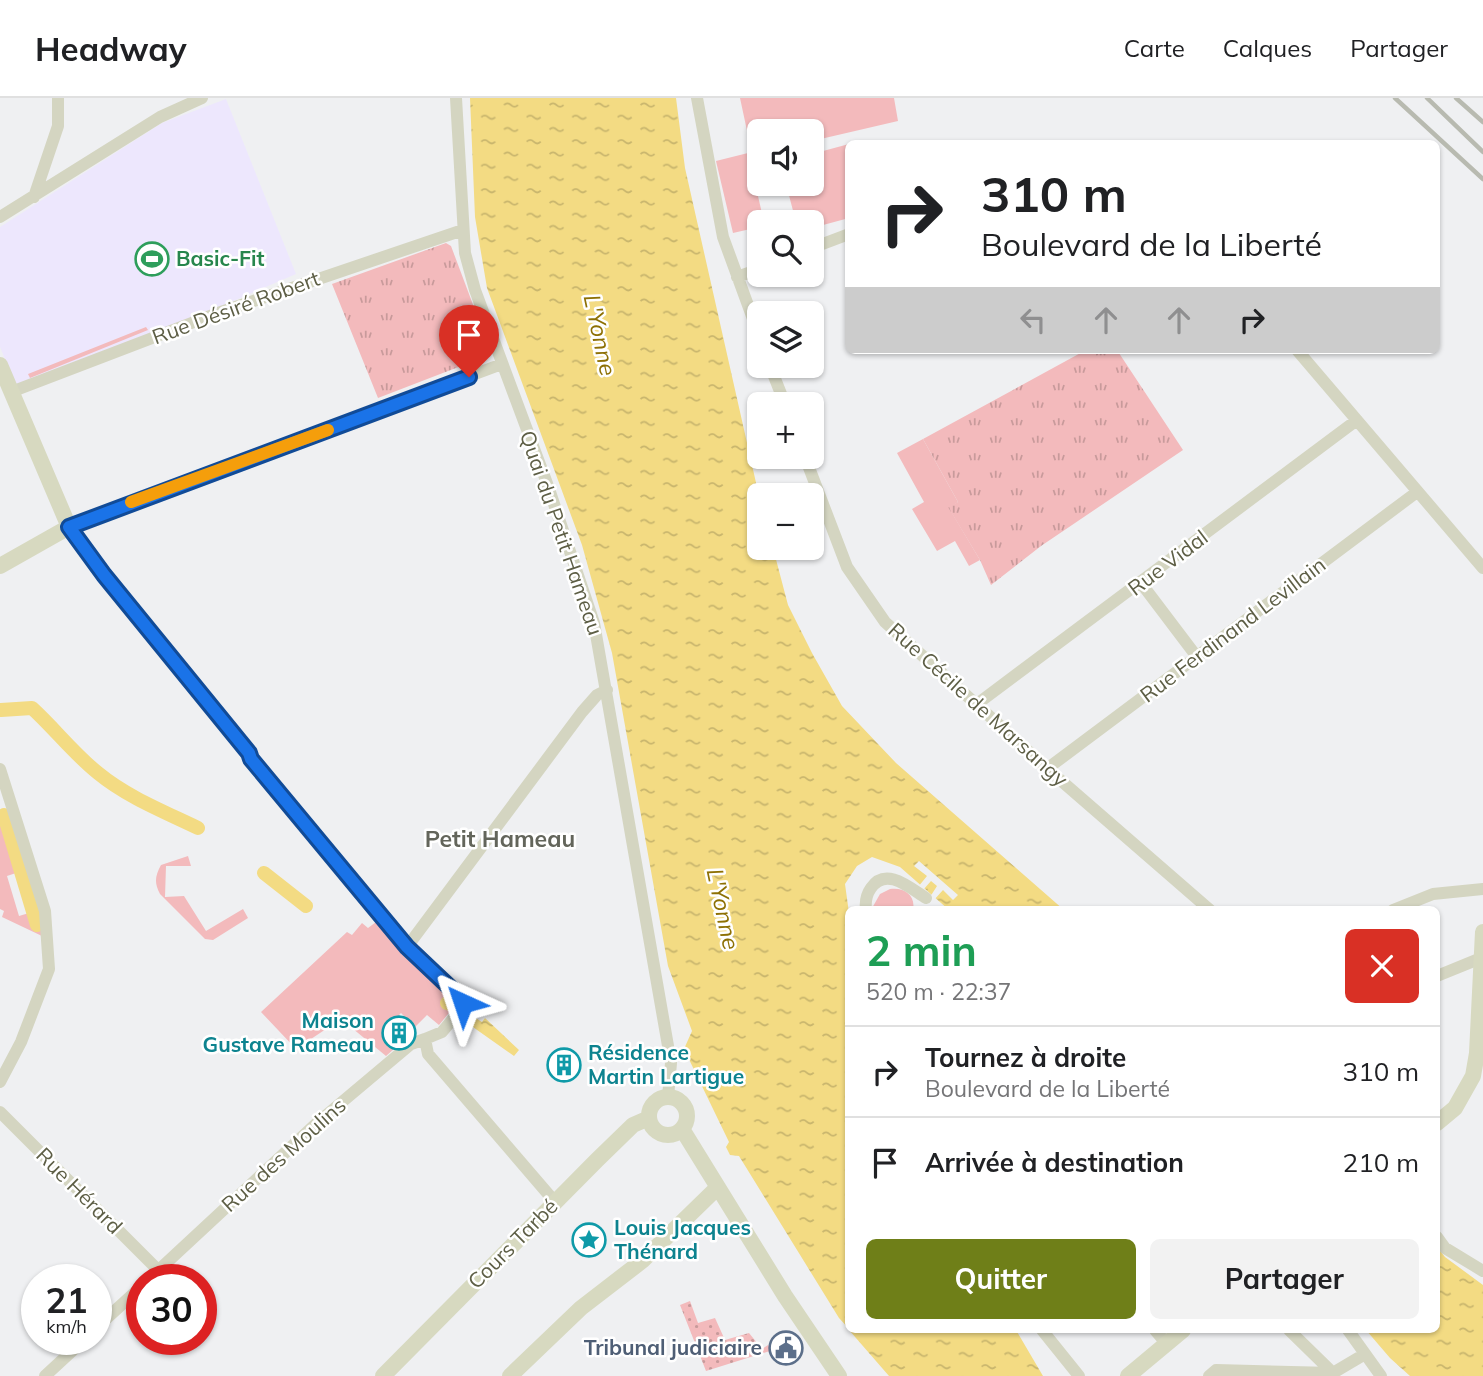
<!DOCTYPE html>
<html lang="fr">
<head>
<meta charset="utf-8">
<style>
  :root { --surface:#fff; --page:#f2f2f2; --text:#202124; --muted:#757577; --line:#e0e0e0; --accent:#6f7f18 }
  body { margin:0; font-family:Mulish,sans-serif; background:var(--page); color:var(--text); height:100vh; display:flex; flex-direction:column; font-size:26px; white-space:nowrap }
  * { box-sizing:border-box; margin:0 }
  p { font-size:23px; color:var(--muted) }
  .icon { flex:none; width:38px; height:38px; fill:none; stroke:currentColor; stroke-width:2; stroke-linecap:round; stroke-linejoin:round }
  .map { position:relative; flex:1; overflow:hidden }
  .sheet { position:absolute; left:845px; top:808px; width:595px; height:427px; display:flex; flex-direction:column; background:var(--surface); border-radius:10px; box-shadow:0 2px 5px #0004 }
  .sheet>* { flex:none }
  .banner { position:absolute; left:845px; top:42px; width:595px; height:214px; border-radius:10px; box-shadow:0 2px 5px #0004; background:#fff; color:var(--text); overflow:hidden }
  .fabs { position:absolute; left:747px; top:21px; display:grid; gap:14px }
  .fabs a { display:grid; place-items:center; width:77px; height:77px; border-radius:10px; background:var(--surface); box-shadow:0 2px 5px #0004; font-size:35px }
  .speed { position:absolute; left:21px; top:1166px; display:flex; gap:14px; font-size:35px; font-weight:700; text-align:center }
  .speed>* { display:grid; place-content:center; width:91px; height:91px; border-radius:50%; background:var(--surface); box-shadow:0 2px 5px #0004; line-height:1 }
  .speed small { font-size:18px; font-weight:400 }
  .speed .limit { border:10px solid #d22; background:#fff; color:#111 }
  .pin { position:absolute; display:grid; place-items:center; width:60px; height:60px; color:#fff; margin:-72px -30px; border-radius:50% 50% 50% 0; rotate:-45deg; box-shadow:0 0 7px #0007 }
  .pin .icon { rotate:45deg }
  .me { position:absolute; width:77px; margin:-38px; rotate:318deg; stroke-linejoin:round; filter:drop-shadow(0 0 5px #0008) }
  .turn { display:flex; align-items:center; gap:24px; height:147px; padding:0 21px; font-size:32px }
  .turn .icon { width:91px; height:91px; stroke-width:2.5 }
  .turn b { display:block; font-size:49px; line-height:60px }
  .lanes { display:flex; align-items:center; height:66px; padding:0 21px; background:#0003; justify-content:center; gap:35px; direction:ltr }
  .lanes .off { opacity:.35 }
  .round { display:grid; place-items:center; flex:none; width:74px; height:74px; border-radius:10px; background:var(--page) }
  .overview { display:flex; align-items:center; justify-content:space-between; height:119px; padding:0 21px }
  h1 { font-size:42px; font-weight:700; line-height:52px; color:#1e9e55 }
  .cta { display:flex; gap:14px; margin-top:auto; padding:14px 21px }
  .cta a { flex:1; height:80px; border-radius:10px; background:var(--accent); color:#fff; font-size:28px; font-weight:700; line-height:80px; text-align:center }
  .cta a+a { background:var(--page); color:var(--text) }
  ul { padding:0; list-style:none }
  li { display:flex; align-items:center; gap:21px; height:91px; padding:0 21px; border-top:2px solid var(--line) }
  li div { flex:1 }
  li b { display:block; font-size:26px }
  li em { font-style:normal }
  header { display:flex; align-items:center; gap:42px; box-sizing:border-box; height:98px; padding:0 35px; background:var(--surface); border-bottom:2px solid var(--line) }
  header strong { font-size:33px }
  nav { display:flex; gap:38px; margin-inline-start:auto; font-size:24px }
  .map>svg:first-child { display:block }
  .commercial { fill:#ede7fd }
  .grass { fill:#f3babc }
  .park { fill:url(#park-tufts) }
  .garden { fill:url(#garden-dots) }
  .water { fill:url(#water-ripples) }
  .pier { fill:#eff0f2 }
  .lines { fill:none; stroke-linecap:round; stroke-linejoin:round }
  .canal { stroke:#f3db83; stroke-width:14 }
  .street { stroke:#d4d5c1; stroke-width:12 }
  .secondary { stroke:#d7d9c0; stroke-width:16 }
  .rail { stroke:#b8bab0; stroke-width:4.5 }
  .route-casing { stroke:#114b97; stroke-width:18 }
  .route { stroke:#1a73e8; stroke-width:12 }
  .slow { stroke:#f59e0b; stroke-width:12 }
  .labels { text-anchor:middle; stroke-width:5; stroke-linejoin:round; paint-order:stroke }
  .leisure-label { font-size:21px; font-weight:bold; fill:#27864d; stroke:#fff; text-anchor:start }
  .street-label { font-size:21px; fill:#5d5e45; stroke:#fff }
  .culture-label { font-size:21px; font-weight:bold; fill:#0d838f; stroke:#fff; text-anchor:start }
  .service-label { font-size:21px; font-weight:bold; fill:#4e5e75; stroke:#fff; text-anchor:end }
  .water-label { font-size:23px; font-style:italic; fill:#8d7004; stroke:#fff }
  .neighbourhood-label { font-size:23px; font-weight:bold; fill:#63655b; stroke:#fff }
</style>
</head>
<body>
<header>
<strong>Headway</strong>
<nav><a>Carte</a><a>Calques</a><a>Partager</a></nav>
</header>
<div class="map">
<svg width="1483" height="1278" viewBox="0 0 1483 1278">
  <defs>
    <pattern id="park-tufts" width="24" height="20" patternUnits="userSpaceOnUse" patternTransform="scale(1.75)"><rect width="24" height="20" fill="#f3babc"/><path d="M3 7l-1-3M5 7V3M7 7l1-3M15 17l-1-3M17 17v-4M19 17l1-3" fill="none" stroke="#c89a9b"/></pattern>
    <pattern id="garden-dots" width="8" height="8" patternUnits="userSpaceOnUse" patternTransform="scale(1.75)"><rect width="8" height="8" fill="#f3babc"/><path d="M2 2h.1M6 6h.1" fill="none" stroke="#c89a9b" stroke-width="1.8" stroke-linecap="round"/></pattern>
    <pattern id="water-ripples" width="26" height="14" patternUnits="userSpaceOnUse" patternTransform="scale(1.75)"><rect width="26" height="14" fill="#f3db83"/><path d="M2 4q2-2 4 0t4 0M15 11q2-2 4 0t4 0" fill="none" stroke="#c8b56d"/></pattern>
  </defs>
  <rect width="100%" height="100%" fill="#eff0f2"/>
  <path class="commercial" d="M226,1L296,176L19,295L0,249V129L162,25Z"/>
  <path class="grass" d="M740,0H894L898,23L812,43V33H760L759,54L752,56Z
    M849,46V120L812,130V124H796L786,86H812V56Z
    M748,55L764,124H760L759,129L733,135L716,63Z
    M146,229L148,232L30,280L28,276Z
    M923,341L958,404L949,410L980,462L969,468L955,443L937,453L912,411L924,404L897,355Z
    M0,722L16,775L7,778L19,818L29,815L32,824L41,829L42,838L2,819L4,813L0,811Z
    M188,758L191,768H166L165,799L184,798L206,833L243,811L248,820L213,842L205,841L160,796C154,785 155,778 161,767Z
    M890,791C904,789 916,797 913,812H871L880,796Z
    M376,824L400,852L454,902L453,910L439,927L427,917L415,929L401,915L386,930L388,933L382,938L394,951L386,958L341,921L296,951L261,914L347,834L352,837L362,825L368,830Z"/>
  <path class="park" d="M446,145L451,148L490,252L487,258L378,300L332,186Z
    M1086,252H1117L1183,352L1041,448L991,487L980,462L948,409L958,404L923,341Z"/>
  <path class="garden" d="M690,1203L698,1225L715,1220L725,1242L749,1235L762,1251L768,1247L773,1252L706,1273L680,1207Z"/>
  <path class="water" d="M470,0H676L685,70L759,398L760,450H773L788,507L812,555L842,608L896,665L1064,812H949L900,769L872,759L857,768L845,786L849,815V1231L839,1220L739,1058L730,1057L726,1049L729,1044L684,951L692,933L668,868L612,555L582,447L487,190L475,119Z
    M469,916L482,924L485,920L519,952L514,958L463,922Z
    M1437,1149L1445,1159L1483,1187V1278H1410L1390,1260L1366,1232H1437Z
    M849,1232H1016L1043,1278H889Z"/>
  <path class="pier" d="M919,763L958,797L953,802L943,792L934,802L930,799L937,788L931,783L923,792L918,789L927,778L914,768Z"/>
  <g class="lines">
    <path class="canal" d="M1,612L32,610C55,631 74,656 98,675C127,699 165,714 198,730
      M4,717L37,827
      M264,775L306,808
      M447,905L454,907"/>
    <path class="street" d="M456,0L465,155L475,192L548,388L594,525L671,965L668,999
      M697,0L723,139L760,240
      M34,99L58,28V0
      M0,119L160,19L202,0
      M812,150L849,136
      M737,179L760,171
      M1297,252L1483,470
      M502,266L86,421L69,429L104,477L249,655L251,661L407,849L462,901V910L442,934L425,941L428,956L555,1104
      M770,268L785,306
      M11,294L215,216L463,132
      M805,359L847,469L885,524L1058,680L1210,812
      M1141,485L1197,559
      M977,606L1357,322
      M1048,670L1417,394
      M0,671L45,813L49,871L21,944L0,984
      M866,812C865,804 866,797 871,790C886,768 910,790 926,800
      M1393,812L1433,796L1483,791
      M407,849L582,614L597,597L607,592
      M1437,878L1481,860
      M0,1014L158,1172
      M1437,1139L1445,1150L1483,1173
      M149,1181L317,1025L411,946L425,941
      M96,1230L142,1188
      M1042,1232L1079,1278
      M1155,1232L1167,1246
      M1289,1232L1333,1275
      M1348,1232L1381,1278
      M45,1278L85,1241
      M1209,1278L1216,1272L1333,1275L1365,1256"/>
    <path class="secondary" d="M0,267L69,429L0,468
      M649 1018a19 19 0 1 1 38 0a19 19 0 1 1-38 0Z
      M1437,1025L1455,1010L1473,978L1477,955L1483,834
      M682,1031L785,1198L839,1278
      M383,1278L597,1062L633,1027L649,1020
      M510,1278L581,1210L642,1163L718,1089
      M1128,1278L1183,1232"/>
    <path class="rail" d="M1395,0L1483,81
      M1427,0L1483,54
      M1456,0L1483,24"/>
  </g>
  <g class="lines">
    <defs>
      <path id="route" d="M463,905L462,901L407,849L251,661L249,655L104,477L69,429L469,279"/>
    </defs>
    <use href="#route" class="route-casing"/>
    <use href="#route" class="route"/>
    <path class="slow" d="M131,404L328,332"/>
  </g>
  <defs>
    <symbol id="stadium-ring" viewBox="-11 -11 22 22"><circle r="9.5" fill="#fff" stroke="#2e9e5b" stroke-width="1.5"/><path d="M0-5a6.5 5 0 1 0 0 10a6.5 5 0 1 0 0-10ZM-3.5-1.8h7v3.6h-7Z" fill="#2e9e5b"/></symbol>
    <symbol id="building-ring" viewBox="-11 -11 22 22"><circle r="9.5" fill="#fff" stroke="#0f9aa8" stroke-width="1.5"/><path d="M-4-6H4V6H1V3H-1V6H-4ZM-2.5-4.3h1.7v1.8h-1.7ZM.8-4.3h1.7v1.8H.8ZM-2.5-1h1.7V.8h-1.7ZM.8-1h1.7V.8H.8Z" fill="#0f9aa8"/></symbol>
    <symbol id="sight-ring" viewBox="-11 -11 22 22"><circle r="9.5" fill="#fff" stroke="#0f9aa8" stroke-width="1.5"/><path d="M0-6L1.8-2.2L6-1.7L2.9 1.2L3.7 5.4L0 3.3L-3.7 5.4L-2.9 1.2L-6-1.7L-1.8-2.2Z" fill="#0f9aa8"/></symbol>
    <symbol id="civic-ring" viewBox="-11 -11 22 22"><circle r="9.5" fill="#fff" stroke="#5c6f8a" stroke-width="1.5"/><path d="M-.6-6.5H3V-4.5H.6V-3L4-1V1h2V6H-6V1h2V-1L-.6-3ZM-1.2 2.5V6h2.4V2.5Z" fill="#5c6f8a"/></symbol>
  </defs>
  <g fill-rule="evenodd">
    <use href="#stadium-ring" x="133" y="142" width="38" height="38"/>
    <use href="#building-ring" x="380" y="916" width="38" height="38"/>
    <use href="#building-ring" x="545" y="948" width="38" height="38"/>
    <use href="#sight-ring" x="570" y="1123" width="38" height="38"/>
    <use href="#civic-ring" x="767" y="1231" width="38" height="38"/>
  </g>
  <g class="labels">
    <g class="leisure-label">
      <text x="176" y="168">Basic-Fit</text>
    </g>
    <g class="street-label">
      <text transform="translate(236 210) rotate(-20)" y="7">Rue Désiré Robert</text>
      <text transform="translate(561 435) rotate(71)" y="7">Quai du Petit Hameau</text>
      <text transform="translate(1168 465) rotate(-37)" y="7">Rue Vidal</text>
      <text transform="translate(1233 532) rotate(-37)" y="7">Rue Ferdinand Levillain</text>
      <text transform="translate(978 607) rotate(42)" y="7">Rue Cécile de Marsangy</text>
      <text transform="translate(284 1057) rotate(-42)" y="7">Rue des Moulins</text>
      <text transform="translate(79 1093) rotate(45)" y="7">Rue Hérard</text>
      <text transform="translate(513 1146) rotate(-45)" y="7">Cours Tarbé</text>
    </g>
    <g class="culture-label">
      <text x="374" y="930" text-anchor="end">Maison<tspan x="374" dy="24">Gustave Rameau</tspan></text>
      <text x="588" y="962">Résidence<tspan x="588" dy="24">Martin Lartigue</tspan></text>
      <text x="614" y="1137">Louis Jacques<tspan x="614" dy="24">Thénard</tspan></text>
    </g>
    <g class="service-label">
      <text x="762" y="1257">Tribunal judiciaire</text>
    </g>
    <g class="water-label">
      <text transform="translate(600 237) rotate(78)" y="8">L'Yonne</text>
      <text transform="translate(723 811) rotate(78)" y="8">L'Yonne</text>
    </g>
    <g class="neighbourhood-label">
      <text x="500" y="749">Petit Hameau</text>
    </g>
  </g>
</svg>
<div class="fabs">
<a><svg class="icon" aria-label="sound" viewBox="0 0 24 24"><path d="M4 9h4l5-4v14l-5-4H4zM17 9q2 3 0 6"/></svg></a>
<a><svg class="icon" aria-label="search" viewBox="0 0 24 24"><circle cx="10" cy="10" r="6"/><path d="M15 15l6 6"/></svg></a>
<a><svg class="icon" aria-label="layers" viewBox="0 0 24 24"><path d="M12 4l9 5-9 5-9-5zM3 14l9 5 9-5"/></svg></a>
<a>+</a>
<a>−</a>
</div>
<div class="speed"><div>21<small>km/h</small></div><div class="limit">30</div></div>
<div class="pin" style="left:469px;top:279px;background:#d93025"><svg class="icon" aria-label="arrive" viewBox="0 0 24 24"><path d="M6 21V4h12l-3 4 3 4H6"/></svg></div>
<svg class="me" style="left:463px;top:905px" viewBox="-20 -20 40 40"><path d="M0-17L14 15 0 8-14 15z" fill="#1a73e8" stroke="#fff" stroke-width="4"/></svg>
<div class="banner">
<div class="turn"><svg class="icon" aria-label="right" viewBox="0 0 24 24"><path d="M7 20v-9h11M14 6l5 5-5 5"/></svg><div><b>310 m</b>Boulevard de la Liberté</div></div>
<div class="lanes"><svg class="icon off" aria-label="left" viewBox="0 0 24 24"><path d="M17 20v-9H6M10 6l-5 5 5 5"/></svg><svg class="icon off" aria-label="ahead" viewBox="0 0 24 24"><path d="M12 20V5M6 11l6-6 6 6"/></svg><svg class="icon off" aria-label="ahead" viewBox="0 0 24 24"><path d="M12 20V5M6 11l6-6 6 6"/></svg><svg class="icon" aria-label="right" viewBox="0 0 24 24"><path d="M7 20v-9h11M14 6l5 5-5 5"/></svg></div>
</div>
<section class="sheet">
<div class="overview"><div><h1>2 min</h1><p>520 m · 22:37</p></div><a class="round" style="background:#d93025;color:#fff"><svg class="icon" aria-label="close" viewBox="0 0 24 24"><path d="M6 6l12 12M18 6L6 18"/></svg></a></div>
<ul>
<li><svg class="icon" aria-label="right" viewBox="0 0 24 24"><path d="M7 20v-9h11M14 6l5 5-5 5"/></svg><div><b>Tournez à droite</b><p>Boulevard de la Liberté</p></div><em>310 m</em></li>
<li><svg class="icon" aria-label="arrive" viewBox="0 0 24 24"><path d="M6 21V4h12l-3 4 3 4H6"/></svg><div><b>Arrivée à destination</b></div><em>210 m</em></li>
</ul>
<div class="cta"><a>Quitter</a><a>Partager</a></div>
</section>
</div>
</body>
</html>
